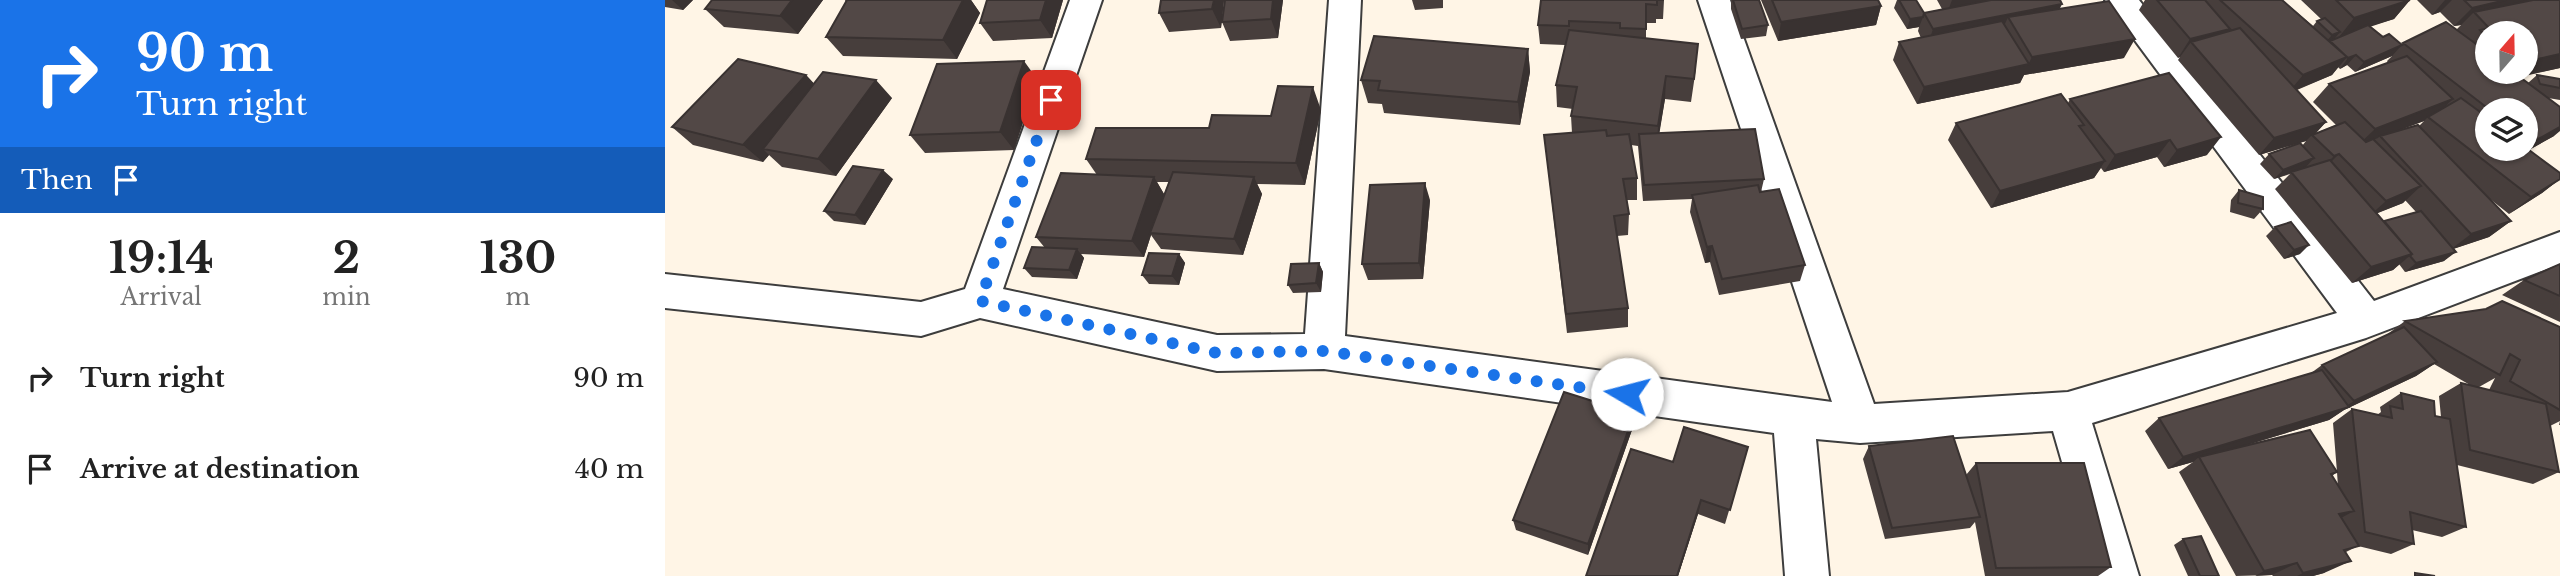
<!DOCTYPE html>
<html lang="en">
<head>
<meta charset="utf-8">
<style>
  :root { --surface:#fff; --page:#f2f2f2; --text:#222; --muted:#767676 }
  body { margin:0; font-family:"Libre Baskerville",serif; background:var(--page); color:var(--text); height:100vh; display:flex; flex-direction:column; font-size:26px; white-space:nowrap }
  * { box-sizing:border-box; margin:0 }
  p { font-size:23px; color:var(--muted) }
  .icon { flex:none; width:38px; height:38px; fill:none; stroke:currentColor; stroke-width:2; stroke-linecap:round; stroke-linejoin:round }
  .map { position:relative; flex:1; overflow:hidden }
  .drawer { display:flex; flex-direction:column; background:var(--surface); width:665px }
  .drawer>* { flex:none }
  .hud { background:#1a73e8; color:#fff; overflow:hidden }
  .needle { width:46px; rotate:20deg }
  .buttons { position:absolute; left:1810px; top:21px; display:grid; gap:14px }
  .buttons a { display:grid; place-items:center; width:63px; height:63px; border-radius:50%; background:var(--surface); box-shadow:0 2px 5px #0004; font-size:35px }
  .pin { position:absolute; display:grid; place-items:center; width:60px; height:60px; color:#fff; margin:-30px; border-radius:14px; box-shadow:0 4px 10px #0006 }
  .me { position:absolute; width:77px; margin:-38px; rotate:278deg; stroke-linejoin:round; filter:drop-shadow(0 0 5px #0008) }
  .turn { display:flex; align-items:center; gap:24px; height:147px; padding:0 21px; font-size:32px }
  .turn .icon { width:91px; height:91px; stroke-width:2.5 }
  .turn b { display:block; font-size:49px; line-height:60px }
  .then { display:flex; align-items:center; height:66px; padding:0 21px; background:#0003; gap:14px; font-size:26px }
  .eta { display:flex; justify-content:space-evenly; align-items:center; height:119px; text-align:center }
  .eta b { font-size:42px; font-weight:800; line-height:49px }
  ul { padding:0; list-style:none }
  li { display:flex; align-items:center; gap:21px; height:91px; padding:0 21px }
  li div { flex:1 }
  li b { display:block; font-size:26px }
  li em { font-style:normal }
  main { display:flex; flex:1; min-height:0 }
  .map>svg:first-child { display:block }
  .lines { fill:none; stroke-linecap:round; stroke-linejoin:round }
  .minor-casing { stroke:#3d3d3d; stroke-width:4 }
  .minor { fill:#fff; fill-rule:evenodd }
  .wall { fill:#473e3c; fill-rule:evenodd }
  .shaded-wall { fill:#393231 }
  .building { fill:#524846; stroke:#393231; stroke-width:2 }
  .route { stroke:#1a73e8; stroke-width:12; stroke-dasharray:0 21.6 }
</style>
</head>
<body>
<main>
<section class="drawer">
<div class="hud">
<div class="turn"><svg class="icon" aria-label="right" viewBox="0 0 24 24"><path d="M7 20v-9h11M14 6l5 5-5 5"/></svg><div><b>90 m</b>Turn right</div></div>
<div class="then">Then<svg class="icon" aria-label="arrive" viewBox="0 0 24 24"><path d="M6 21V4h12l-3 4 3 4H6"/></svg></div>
</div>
<div class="eta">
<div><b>19:14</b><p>Arrival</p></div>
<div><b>2</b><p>min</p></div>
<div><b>130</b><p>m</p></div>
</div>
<ul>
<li><svg class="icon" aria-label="right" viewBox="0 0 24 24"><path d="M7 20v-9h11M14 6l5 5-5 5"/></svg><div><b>Turn right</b></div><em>90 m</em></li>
<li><svg class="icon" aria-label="arrive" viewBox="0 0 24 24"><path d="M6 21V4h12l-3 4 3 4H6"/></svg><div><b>Arrive at destination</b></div><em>40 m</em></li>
</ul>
</section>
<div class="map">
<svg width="1895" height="576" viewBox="0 0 1895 576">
  <rect width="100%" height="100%" fill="#fff5e6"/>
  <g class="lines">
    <defs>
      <path id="minor" d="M405,0H437L338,289L552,335L640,334L664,0H696L680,336L1167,402L1033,0H1065L1209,404L1403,392L1672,313L1440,0H1474L1709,301L1895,232V264L1701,338L1427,423L1474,576H1430L1388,431L1195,443L1151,439L1164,576H1120L1109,433L659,369L552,371L315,318L256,336L0,308V274L256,302L300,289Z"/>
    </defs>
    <use href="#minor" class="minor-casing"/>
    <use href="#minor" class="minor"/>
  </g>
  <path class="wall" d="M0,0H28L18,10L0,7Z
    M47,0H158L133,34L59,27L40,9Z
    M180,0H306L315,13L292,59L178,56L161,37L181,2Z
    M398,0L387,38L328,41L315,23Z
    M559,0L556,28L504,32L494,13Z
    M560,0H618L613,38L565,41L557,22Z
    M747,0H778V8L750,10Z
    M876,0H999L998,19H991V23H981V39L1031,68L1026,102L1000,99L994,133L1099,179L1096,192L1140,265L1135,281L1054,295L1045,262L1040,263L1025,212L1027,199L978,201L973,146L966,145L972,178V200H962L964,214L963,235L952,236L963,308V327L902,333L879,135L907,133L906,116L908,109L892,107L891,85L900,45L875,44L873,25Z
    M1066,0H1094L1103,25L1101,36L1076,39L1066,9Z
    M1096,0H1213L1216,6L1211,25L1113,41Z
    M1232,0H1251L1259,13L1277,9L1272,0H1395V9L1459,58L1359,75L1355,83L1252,104L1228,60L1234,42L1256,38L1253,31L1254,27L1242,29L1229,8Z
    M1480,0H1617L1648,26L1652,21L1656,19L1636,0H1745L1729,19L1705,26L1718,37L1736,45L1738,43L1792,29L1796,25L1789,26L1775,12L1767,15L1752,0H1895V68L1855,77L1863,83L1872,75L1895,79V100L1883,98L1889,136L1864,150L1895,179L1877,193L1844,214L1820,195L1846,221L1824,237L1788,249L1779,261L1740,272L1734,264L1728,270L1687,283L1610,189L1625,174L1609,179L1595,164L1604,154L1637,146L1641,141L1594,155L1513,60L1515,57L1513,58L1474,10ZM1822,33H1860V72H1822ZM1727,56L1722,61L1723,63L1664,84L1648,102L1671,125L1651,133L1661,122L1632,90L1667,75L1673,67L1675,69L1682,65L1690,72ZM1822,110H1860V149H1822ZM1759,121L1754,126L1732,131ZM1740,200L1751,212L1719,221L1712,213L1738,203Z
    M863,49L865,72L855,125L719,113L717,104L703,103L696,80Z
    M141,75L149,84L227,98L171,176L117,167L104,155L98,162L28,145L7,127Z
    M372,79L349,150L260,153L245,135Z
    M1405,99L1542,155L1499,167L1492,157L1439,172L1436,168L1429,178L1326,208L1283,140L1291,123L1403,103Z
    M656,110L640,185L592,184L597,194L578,255L496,249L486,235L479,257L416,254L419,258L412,279L367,277L359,268L380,248L371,237L432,175L421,159L544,128L606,116ZM492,182H504L499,194Z
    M228,179L200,225L169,221L159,211Z
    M1574,190L1598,209L1589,219L1565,212L1566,200Z
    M765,200L758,279L703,280L697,264Z
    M1610,227L1635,254L1619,259L1601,236Z
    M514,254L520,263L514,285L484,284L477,275Z
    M654,263L658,272L656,292L628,293L623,285Z
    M1895,264V322L1837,295L1859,280Z
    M1740,321L1895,327V425H1894L1895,421L1885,426L1894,472L1868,484L1792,465L1801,527L1777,537L1747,530L1749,544L1726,554L1693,546L1681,552L1659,573L1648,576H1608L1607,575L1571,576L1514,472L1528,462L1503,469L1480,431L1494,418L1646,373L1657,365L1720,336ZM1769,364L1805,385L1796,383L1774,396L1776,417L1770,416L1736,393L1715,407L1716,412L1712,415L1687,409L1668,423L1672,472L1582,445L1664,420L1679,410L1751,376ZM1830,378L1824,390L1814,387ZM1672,472L1673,487L1667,476Z
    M968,427L923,555L851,530L848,520Z
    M1204,446L1301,475L1311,463L1446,567L1433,576H1320L1310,522L1305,528L1220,539L1198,459Z
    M1083,447L1060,524L1033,514L1013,576H921L1008,462Z
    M1518,539L1554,576H1523L1509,545Z"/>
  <path class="shaded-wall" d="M7,0H28L18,10Z
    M127,0H158L133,34L115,16Z
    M298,0H306L315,13L292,59L278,40Z
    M381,0H398L387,38L375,20Z
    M549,0H559L556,28L547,9Z
    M608,0H618L613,38L606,19Z
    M1287,0H1342L1281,16Z
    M1745,0L1729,19L1674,37L1689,18Z
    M1780,0H1787L1775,12L1767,15Z
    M1841,0H1888L1809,12L1796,25L1789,26L1807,8Z
    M1397,4L1388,23L1343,17L1336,33L1262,47L1268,29Z
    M1216,6L1211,25L1113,41L1116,22Z
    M1258,17L1254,27L1242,29L1245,19Z
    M1565,29L1552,47L1526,42L1515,57L1513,58L1525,39Z
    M1675,32L1666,43L1658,45L1667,35Z
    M1470,39L1459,58L1359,75L1355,83L1252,104L1259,87L1363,65L1367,57Z
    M1822,40V47L1814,55L1804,57Z
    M1736,46L1727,56L1690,72L1699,62Z
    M863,49L865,72L855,125L853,102Z
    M1895,54V68L1838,80L1847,72H1860V62Z
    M1691,55L1682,65L1675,69L1683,58Z
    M1682,57L1667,75L1623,93L1638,75Z
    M359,61L372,79L349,150L335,132Z
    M141,75L158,93L98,149L104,155L98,162L78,145Z
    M1001,76L1000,99L992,148L993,126Z
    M211,80L227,98L171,176L153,159Z
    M648,87L656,110L640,185L631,163Z
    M1788,99L1770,116L1763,117L1759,121L1716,137L1715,136L1713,138L1692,146L1710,129Z
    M1661,122L1648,136L1647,135L1641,141L1594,155L1609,138Z
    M1895,127V131L1889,136L1846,160L1866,143Z
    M1556,137L1542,155L1499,167L1512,150Z
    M1505,140L1492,157L1439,172L1450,155Z
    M1674,154L1657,171L1652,173L1669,156Z
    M1649,158L1640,168L1609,179L1618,170Z
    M1440,161L1429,178L1326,208L1335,191Z
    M218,170L228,179L200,225L190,215Z
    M489,177L499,194L485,233L486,235L479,257L467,241Z
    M589,177L597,194L578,255L569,239Z
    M1895,179L1877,193L1844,214L1866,197Z
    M760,183L765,200L758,279L754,263Z
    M1756,186L1738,203L1703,217L1721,201Z
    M1846,221L1824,237L1785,250L1806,234Z
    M1644,245L1635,254L1619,259L1629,250Z
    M1047,246L1045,262L1040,263L1042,247Z
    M412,249L419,258L412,279L404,270Z
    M1791,252L1779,261L1740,272L1751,263Z
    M514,254L520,263L514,285L507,276Z
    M1747,254L1728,270L1687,283L1706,267Z
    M654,263L658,272L656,292L651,283Z
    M1772,362L1751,376L1679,410L1664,420L1535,459L1534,457L1528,462L1503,469L1518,457L1678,408L1689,401Z
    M969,414L968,427L923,555V544Z
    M1036,500L1033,514L1013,576H1012Z
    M1689,511L1663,525L1674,514Z
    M1686,561L1659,573L1648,576H1632L1638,573Z
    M1632,563L1607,575L1590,576L1599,571Z"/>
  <path class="building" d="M47,0H127L115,16L40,9Z
    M182,0H298L278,40L161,37Z
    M322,0H381L375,20L315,23Z
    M496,0H549L547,9L494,13Z
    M560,0H608L606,19L557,22Z
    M876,0H999H992V5L981,4V29L955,28V23L904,21V26L873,25Z
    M1068,0H1094L1103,25L1077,29Z
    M1107,0H1213L1216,6L1116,22Z
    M1234,0H1251L1259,13L1258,17L1245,19Z
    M1326,0H1395L1397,4L1268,29L1259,13Z
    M1492,0H1540L1565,29L1525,39Z
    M1555,0H1617L1682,57L1638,75Z
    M1671,0H1745L1689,18Z
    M1799,0H1841L1807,8Z
    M1868,0H1895V54L1860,62V33H1822V38L1815,30L1824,28L1809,12Z
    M1444,1L1470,39L1367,57L1343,17Z
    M1660,18L1675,32L1667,35L1652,21Z
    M1337,21L1364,64L1259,87L1234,42Z
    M1781,22L1822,52V72H1848L1895,107V127L1866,143L1860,138V110H1825L1738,43Z
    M1703,25L1718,37L1724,34L1737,45L1699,62L1691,55L1683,58L1665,41Z
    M1575,28L1661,122L1609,138L1526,42Z
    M904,30L1033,44L1029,79L1001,76L993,126L906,116L912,87L891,85Z
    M709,36L863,49L853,102L713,90L715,81L696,80Z
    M1742,56L1788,99L1710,129L1664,84Z
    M73,59L141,75L78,145L7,127Z
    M359,61L335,132L245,135L272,64Z
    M158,72L211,80L153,159L98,149Z
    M1504,73L1556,137L1512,150L1505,140L1450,155L1405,99Z
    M1872,75L1895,79V88L1875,84Z
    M613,86L648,87L631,163L421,159L431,128H544L547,115L606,116Z
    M1396,94L1419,125L1414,126L1440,161L1335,191L1291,123Z
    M1796,98L1822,117V149H1860V147L1895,173V179L1866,197L1763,117Z
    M1680,122L1701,142L1708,139L1756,186L1721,201L1674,154L1669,156L1647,135Z
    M1753,125L1846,221L1806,234L1715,136Z
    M1090,129L1099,179L979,185L974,134Z
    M941,130L942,136L964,134L972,178L958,179L964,214L949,216L963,308L901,314L879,135Z
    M1635,143L1649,158L1618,170L1604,154Z
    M1665,160L1747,254L1706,267L1626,172Z
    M188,166L218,170L190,215L159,211Z
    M508,172L589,177L569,239L485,233Z
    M396,173L489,177L467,241L371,237Z
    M760,183L754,263L697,264L705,185Z
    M1093,185L1095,192L1114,189L1140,265L1057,279L1047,246L1042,247L1027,195Z
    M1574,190L1598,197V209L1573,203Z
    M1756,211L1791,252L1751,263L1745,256L1747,254L1719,221Z
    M1626,222L1644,245L1629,250L1610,227Z
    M367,247L412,249L404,270L359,268Z
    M484,253L514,254L507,276L477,275Z
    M654,263L651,283L623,285L626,264Z
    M1895,264V296L1859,280Z
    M1837,301L1895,327V410L1845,381L1855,360L1845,354L1835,375L1740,321L1821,309Z
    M1739,327L1772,362L1689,401L1657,365Z
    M1657,370L1684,407L1518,457L1494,418Z
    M1796,383L1881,404L1894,472L1805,450Z
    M899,392L969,414L923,544L848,520Z
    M1736,393L1769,401L1770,416L1785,419L1801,527L1745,512L1749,544L1700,532L1687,409L1727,418L1725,406L1738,409Z
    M1019,427L1083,447L1065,510L1036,500L1012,576H921L966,449L1008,462Z
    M1645,430L1672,472L1666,474L1689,511L1674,514L1694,546L1679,550L1686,561L1638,573L1632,563L1599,571L1534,457Z
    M1288,436L1315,517L1227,528L1204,446Z
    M1311,463H1419L1446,567L1331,568Z
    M1536,536L1554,576H1535L1518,539Z
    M1750,573L1770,576H1750Z"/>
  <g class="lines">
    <path class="route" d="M386,100L315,301L552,353L659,351L962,394"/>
  </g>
</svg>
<div class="buttons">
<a><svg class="needle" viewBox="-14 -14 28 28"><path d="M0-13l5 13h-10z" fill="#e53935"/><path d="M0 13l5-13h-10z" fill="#767676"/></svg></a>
<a><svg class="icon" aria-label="layers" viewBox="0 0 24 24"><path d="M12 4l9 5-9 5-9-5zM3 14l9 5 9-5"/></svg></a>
</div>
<div class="pin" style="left:386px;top:100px;background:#d93025"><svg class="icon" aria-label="arrive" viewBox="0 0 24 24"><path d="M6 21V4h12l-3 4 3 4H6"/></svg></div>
<svg class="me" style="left:962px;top:394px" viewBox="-20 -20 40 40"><circle r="19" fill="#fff"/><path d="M0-13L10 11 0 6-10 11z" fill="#1a73e8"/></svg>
</div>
</main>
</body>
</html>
